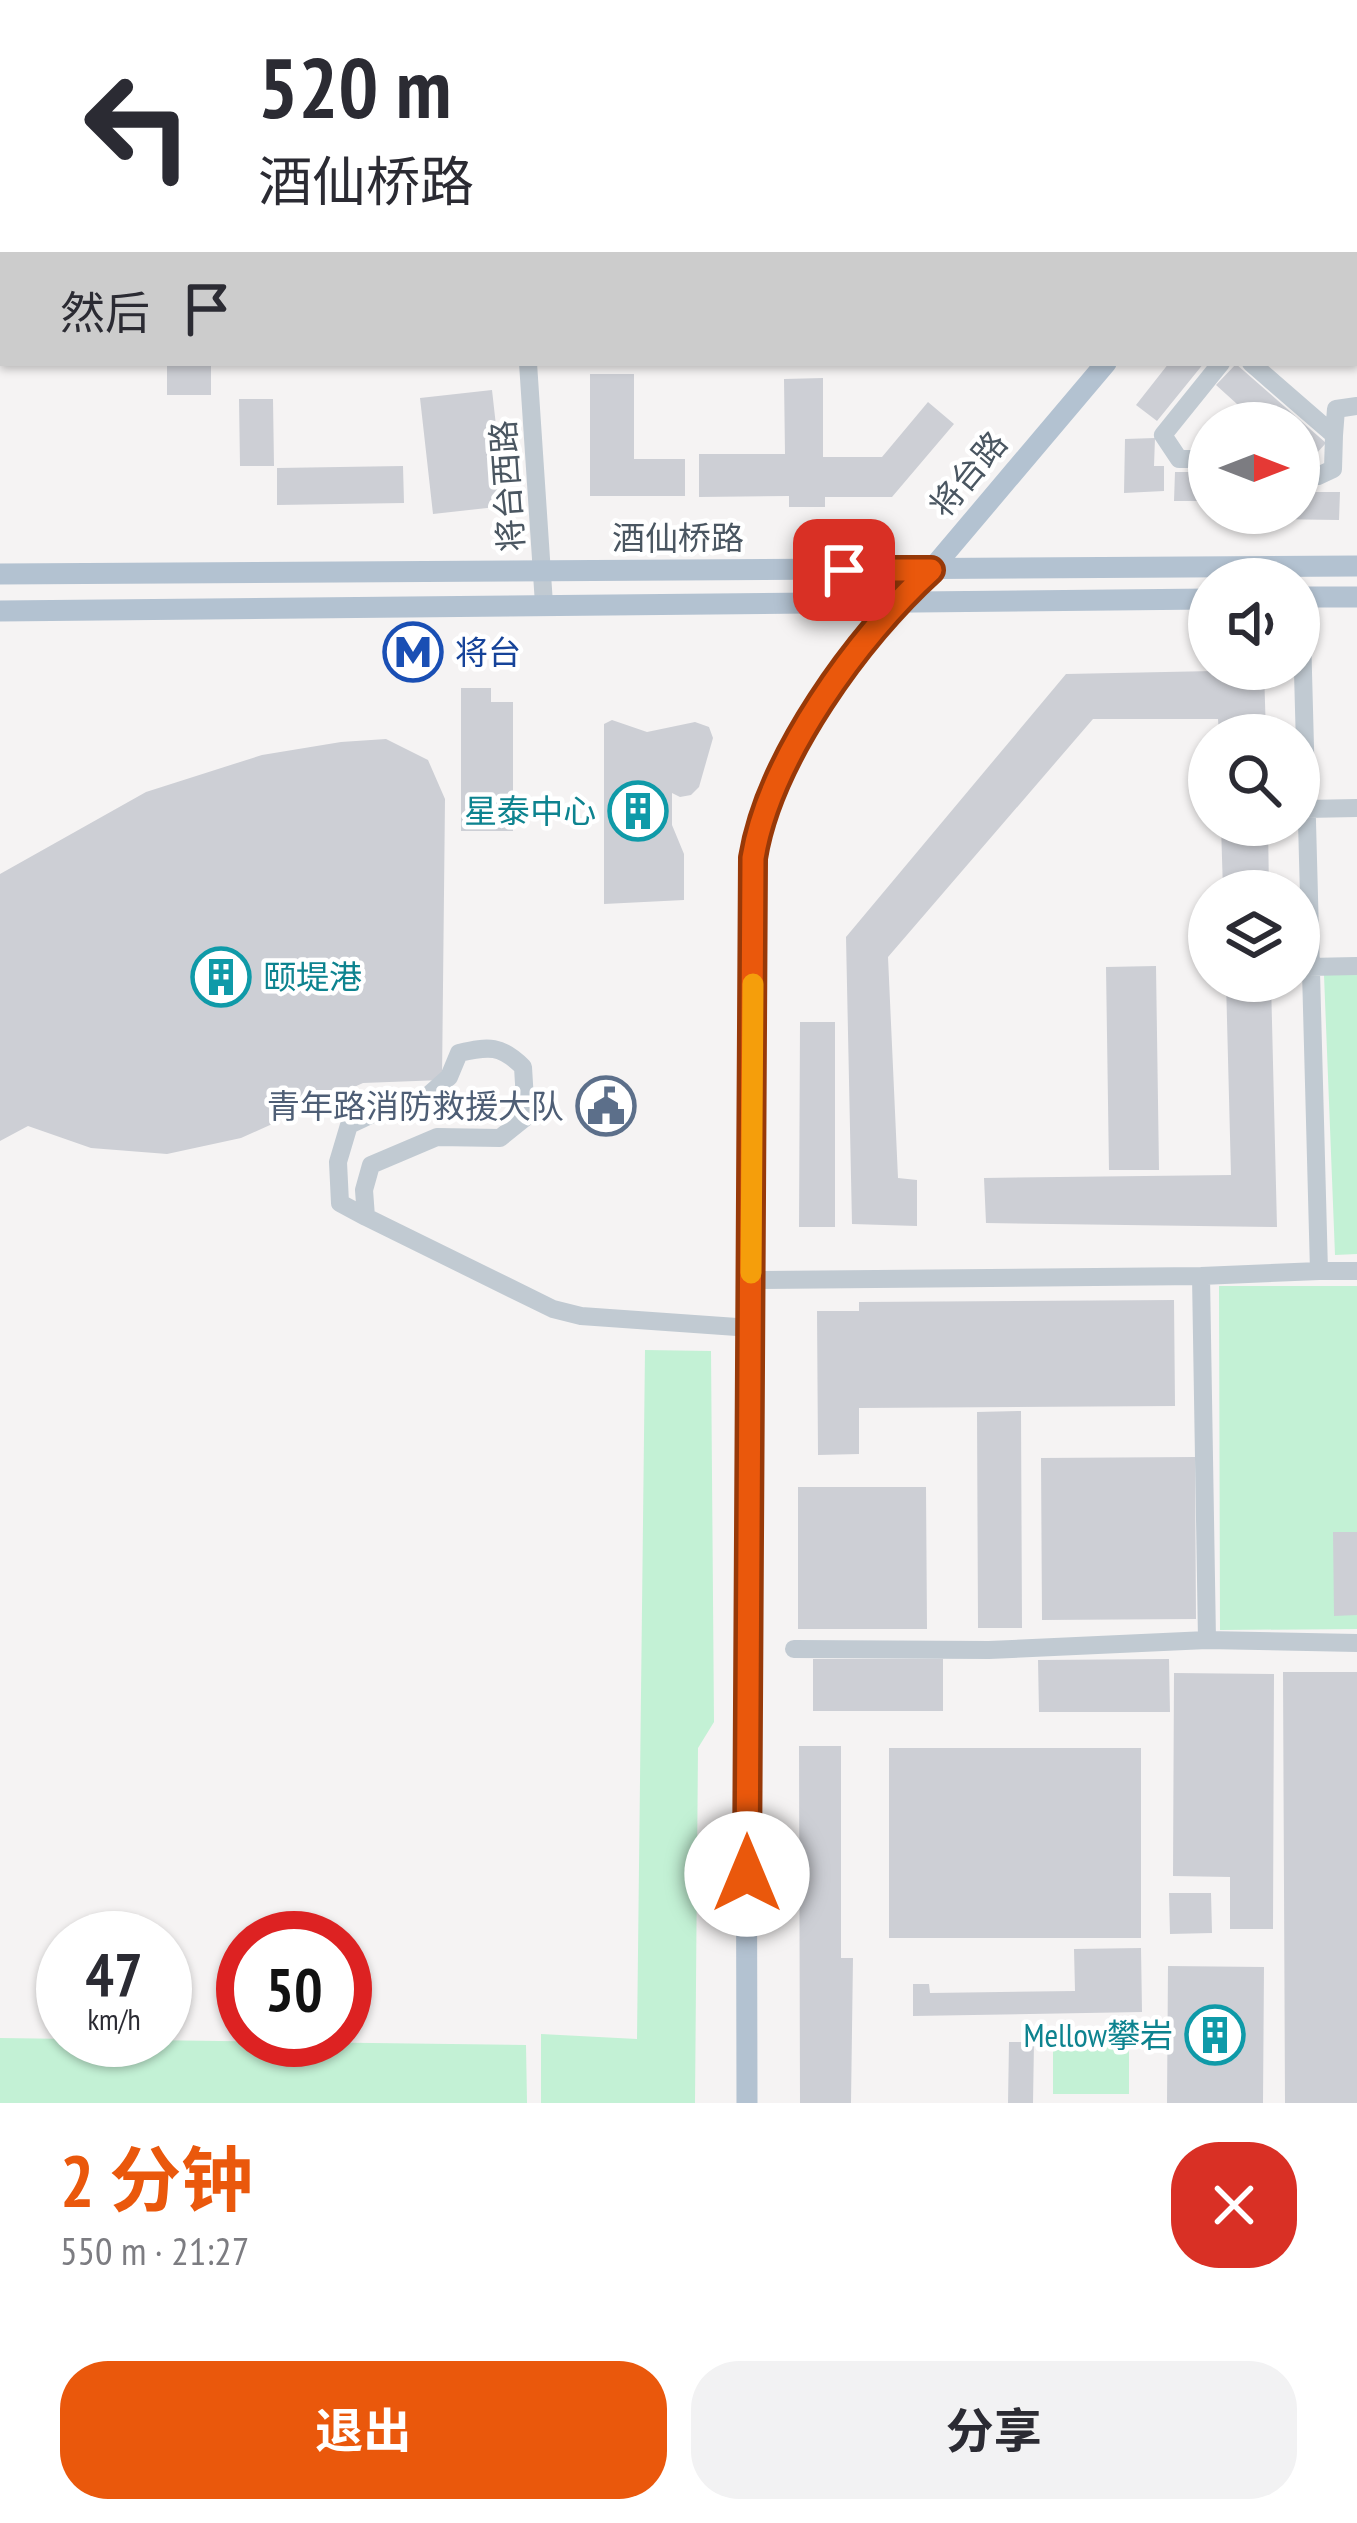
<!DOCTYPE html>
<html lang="zh">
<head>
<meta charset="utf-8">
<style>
  :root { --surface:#fff; --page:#f2f2f3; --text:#2b2b33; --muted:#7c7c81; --accent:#ea580c }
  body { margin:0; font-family:"PT Sans Narrow","Noto Sans SC",sans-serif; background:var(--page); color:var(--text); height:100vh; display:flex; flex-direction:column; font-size:45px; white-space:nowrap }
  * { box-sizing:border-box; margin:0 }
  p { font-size:39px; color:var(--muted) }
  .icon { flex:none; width:66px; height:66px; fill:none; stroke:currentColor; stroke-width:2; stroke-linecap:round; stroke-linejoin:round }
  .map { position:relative; height:2103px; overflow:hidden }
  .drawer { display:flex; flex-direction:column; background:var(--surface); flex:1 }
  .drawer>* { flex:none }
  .top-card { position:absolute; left:0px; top:0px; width:1359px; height:366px; box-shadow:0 3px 9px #0004; background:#fff; color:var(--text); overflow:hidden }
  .needle { width:78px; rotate:90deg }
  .controls { position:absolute; left:1188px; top:402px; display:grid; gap:24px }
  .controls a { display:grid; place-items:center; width:132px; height:132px; border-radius:50%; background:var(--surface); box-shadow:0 3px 9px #0004; font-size:60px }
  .speed { position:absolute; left:36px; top:1911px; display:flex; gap:24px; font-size:60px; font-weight:700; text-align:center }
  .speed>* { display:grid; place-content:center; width:156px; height:156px; border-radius:50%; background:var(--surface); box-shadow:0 3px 9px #0004; line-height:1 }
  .speed small { font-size:30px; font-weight:400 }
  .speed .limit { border:18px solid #d22; background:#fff; color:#111 }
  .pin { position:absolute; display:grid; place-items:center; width:102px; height:102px; color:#fff; margin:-51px; border-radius:24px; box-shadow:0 6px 18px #0006 }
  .me { position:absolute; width:132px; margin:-66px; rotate:0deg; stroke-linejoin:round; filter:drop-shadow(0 0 9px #0008) }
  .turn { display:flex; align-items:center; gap:42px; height:252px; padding:0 60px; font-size:54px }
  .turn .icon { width:156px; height:156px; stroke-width:2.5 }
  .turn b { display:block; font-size:84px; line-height:102px }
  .then { display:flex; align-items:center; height:114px; padding:0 60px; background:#0003; gap:24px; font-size:45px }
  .round { display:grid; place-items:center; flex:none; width:126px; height:126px; border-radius:48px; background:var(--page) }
  .summary { display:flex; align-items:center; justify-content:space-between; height:204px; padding:0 60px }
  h1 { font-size:72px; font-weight:700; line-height:90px; color:var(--accent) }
  .cta { display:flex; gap:24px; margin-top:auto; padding:24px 60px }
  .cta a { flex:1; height:138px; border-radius:48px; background:var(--accent); color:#fff; font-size:48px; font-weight:700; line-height:138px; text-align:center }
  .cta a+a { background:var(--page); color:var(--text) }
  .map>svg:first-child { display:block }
  .green { fill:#c3f1d5 }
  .building { fill:#cdcfd5 }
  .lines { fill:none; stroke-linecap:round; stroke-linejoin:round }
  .minor { stroke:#c1cad2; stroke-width:18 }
  .major { stroke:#b3c2d1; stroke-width:21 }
  .route-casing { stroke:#983908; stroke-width:30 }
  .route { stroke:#ea580c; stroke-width:21 }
  .slow { stroke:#f59e0b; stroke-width:21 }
  .labels { text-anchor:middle; stroke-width:9; stroke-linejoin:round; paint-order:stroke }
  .street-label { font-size:33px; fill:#4a5661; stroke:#fff }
  .transit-label { font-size:33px; fill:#164399; stroke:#fff; text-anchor:start }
  .culture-label { font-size:33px; fill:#0d838f; stroke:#fff; text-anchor:end }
  .service-label { font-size:33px; fill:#4e5e75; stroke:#fff; text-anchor:end }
</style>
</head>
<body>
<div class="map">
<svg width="1357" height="2103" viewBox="0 0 1357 2103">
  <rect width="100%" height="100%" fill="#f5f3f3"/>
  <path class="green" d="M1357,974V1254L1335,1255L1324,975Z
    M1219,1286H1357V1629L1220,1630Z
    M645,1350L711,1351L714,1722L698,1748L695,2103H541V2034L637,2039Z
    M0,2038L526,2045L527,2103H0Z
    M1129,2045V2094H1053V2046Z"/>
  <path class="building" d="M167,363H211V395H167Z
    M1169,363H1204L1157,421L1136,405Z
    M1236,364L1326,443L1305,466L1299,460V423H1258L1216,385Z
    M590,374H634V459H685V496H590Z
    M823,378V457H882L928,402L954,424L892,497H825V507H789V496L699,497V454H785L784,379Z
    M492,390L505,506L433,514L420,398Z
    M239,399H273L274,466H240Z
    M1155,438L1154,466H1164V491L1124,493L1125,439Z
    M403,466L404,503L277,505V468Z
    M1175,472H1209V501H1174Z
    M1299,492H1340L1339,520L1263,519V513H1299Z
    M1264,670L1266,735H1219L1218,719H1093L888,957L898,1178L917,1180V1226L852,1224L846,937L1066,674Z
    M461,688H491V702H513V831H461Z
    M612,720L647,732L695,722L709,727L713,738L699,787L691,795L680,797L672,793V825L684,854V900L604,904V724Z
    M386,739L428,760L445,799L442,1080L363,1083L241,1138L167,1154L91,1148L28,1126L0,1141V874L146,792L262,755L341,742Z
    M1221,825H1268L1269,891H1223Z
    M1156,966L1159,1170H1109L1106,967Z
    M1226,981H1271L1277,1227L986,1223L984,1178L1231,1175Z
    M800,1022H835V1227H799Z
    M1174,1300L1175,1406L859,1408V1454L818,1455L817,1311H859V1302Z
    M1021,1411L1022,1628H978L977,1412Z
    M1195,1457L1196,1619L1042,1620L1041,1458Z
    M798,1487H926L927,1629H798Z
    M1333,1532H1357V1615L1334,1616Z
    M813,1659H943V1711H813Z
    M1169,1659L1170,1712H1039L1038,1660Z
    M1283,1672H1357V2103H1285Z
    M1174,1673L1274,1674L1273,1929H1230V1877L1173,1876Z
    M799,1746H841V1958H853L851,2103H800Z
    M889,1748H1141V1938H889Z
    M1169,1893H1211L1212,1933L1170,1934Z
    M1141,1948L1142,2012L913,2016V1984H929L930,1993L1075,1991L1074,1949Z
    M1168,1966L1264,1967L1263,2103H1167Z
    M1009,2042H1034L1033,2103H1008Z"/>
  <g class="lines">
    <path class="minor" d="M506,0L507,3
      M1356,211L1357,210
      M528,363L544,604
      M1251,363L1334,435L1333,469L1318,476H1299
      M1334,435L1336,409L1357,406
      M1209,459H1179L1163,435L1221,363
      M1301,597L1319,1271H1357
      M1305,809L1357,808
      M1309,967L1357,966
      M366,1217L340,1203L338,1162L349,1125L385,1108L422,1101L449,1077L459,1053C489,1046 501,1045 523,1067L526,1117L500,1138L437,1137L371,1165L364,1190L366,1217L553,1309L581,1316L751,1328
      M1201,1276L1207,1640
      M751,1280L1201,1276L1319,1271
      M794,1649L989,1650L1207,1640L1357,1643"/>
    <path class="major" d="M1356,68L1357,67
      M0,574L1357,566
      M1299,597H1357
      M0,611L1209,599
      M747,2103L746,1645L753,873C755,775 860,635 931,570L1106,363"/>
  </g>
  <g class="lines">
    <defs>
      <path id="route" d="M747,1874L753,858C769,759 858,636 931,570H844"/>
    </defs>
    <use href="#route" class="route-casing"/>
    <use href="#route" class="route"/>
    <path class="slow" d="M751,1273L753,984"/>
  </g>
  <defs>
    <symbol id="metro-ring" viewBox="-11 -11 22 22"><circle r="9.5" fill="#fff" stroke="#1a4fb4" stroke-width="1.5"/><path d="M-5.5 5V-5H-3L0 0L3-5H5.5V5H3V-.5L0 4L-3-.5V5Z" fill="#1a4fb4"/></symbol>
    <symbol id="building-ring" viewBox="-11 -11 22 22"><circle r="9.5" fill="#fff" stroke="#0f9aa8" stroke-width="1.5"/><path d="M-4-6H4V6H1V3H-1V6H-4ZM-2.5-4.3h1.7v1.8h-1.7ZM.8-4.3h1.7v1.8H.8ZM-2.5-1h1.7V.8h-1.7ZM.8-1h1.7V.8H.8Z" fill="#0f9aa8"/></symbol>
    <symbol id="civic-ring" viewBox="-11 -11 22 22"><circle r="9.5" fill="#fff" stroke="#5c6f8a" stroke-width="1.5"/><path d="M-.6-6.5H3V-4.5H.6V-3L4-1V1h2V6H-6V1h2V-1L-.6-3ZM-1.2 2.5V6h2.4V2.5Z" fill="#5c6f8a"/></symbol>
  </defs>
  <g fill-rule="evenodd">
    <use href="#metro-ring" x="380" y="619" width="66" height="66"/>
    <use href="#building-ring" x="605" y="778" width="66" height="66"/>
    <use href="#building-ring" x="188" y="944" width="66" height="66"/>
    <use href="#civic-ring" x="573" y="1073" width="66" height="66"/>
    <use href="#building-ring" x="1182" y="2002" width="66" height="66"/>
  </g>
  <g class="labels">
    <g class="street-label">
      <text transform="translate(968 474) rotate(-50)" y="12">将台路</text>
      <text transform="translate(507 486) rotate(-94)" y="12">将台西路</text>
      <text x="678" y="550">酒仙桥路</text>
    </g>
    <g class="transit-label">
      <text x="455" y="664">将台</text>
    </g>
    <g class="culture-label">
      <text x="596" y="823">星泰中心</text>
      <text x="263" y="989" text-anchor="start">颐堤港</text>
      <text x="1173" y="2047">Mellow攀岩</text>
    </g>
    <g class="service-label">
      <text x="564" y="1118">青年路消防救援大队</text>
    </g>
  </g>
</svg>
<div class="controls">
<a><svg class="needle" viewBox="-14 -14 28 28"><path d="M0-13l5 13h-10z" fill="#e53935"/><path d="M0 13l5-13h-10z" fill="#7c7c81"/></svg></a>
<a><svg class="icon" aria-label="sound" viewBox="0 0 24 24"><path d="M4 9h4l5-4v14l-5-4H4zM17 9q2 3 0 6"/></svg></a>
<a><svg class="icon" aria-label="search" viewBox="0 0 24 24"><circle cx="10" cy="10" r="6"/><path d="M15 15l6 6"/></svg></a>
<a><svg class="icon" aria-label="layers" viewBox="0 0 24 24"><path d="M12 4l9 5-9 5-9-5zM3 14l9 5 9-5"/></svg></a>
</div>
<div class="speed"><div>47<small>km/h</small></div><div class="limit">50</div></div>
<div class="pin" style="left:844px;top:570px;background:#d93025"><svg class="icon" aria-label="arrive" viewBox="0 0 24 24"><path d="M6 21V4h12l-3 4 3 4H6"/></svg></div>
<svg class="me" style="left:747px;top:1874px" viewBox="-20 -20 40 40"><circle r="19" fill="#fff"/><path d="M0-13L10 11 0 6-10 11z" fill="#ea580c"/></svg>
<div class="top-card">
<div class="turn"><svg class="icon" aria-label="left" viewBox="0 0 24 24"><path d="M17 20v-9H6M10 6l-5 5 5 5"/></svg><div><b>520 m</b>酒仙桥路</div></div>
<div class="then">然后<svg class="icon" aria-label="arrive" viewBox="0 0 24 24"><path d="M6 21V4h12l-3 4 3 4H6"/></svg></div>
</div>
</div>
<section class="drawer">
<div class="summary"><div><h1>2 分钟</h1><p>550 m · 21:27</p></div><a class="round" style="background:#d93025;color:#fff"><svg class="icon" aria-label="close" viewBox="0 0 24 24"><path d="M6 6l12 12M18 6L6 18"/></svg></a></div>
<div class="cta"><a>退出</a><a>分享</a></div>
</section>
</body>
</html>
